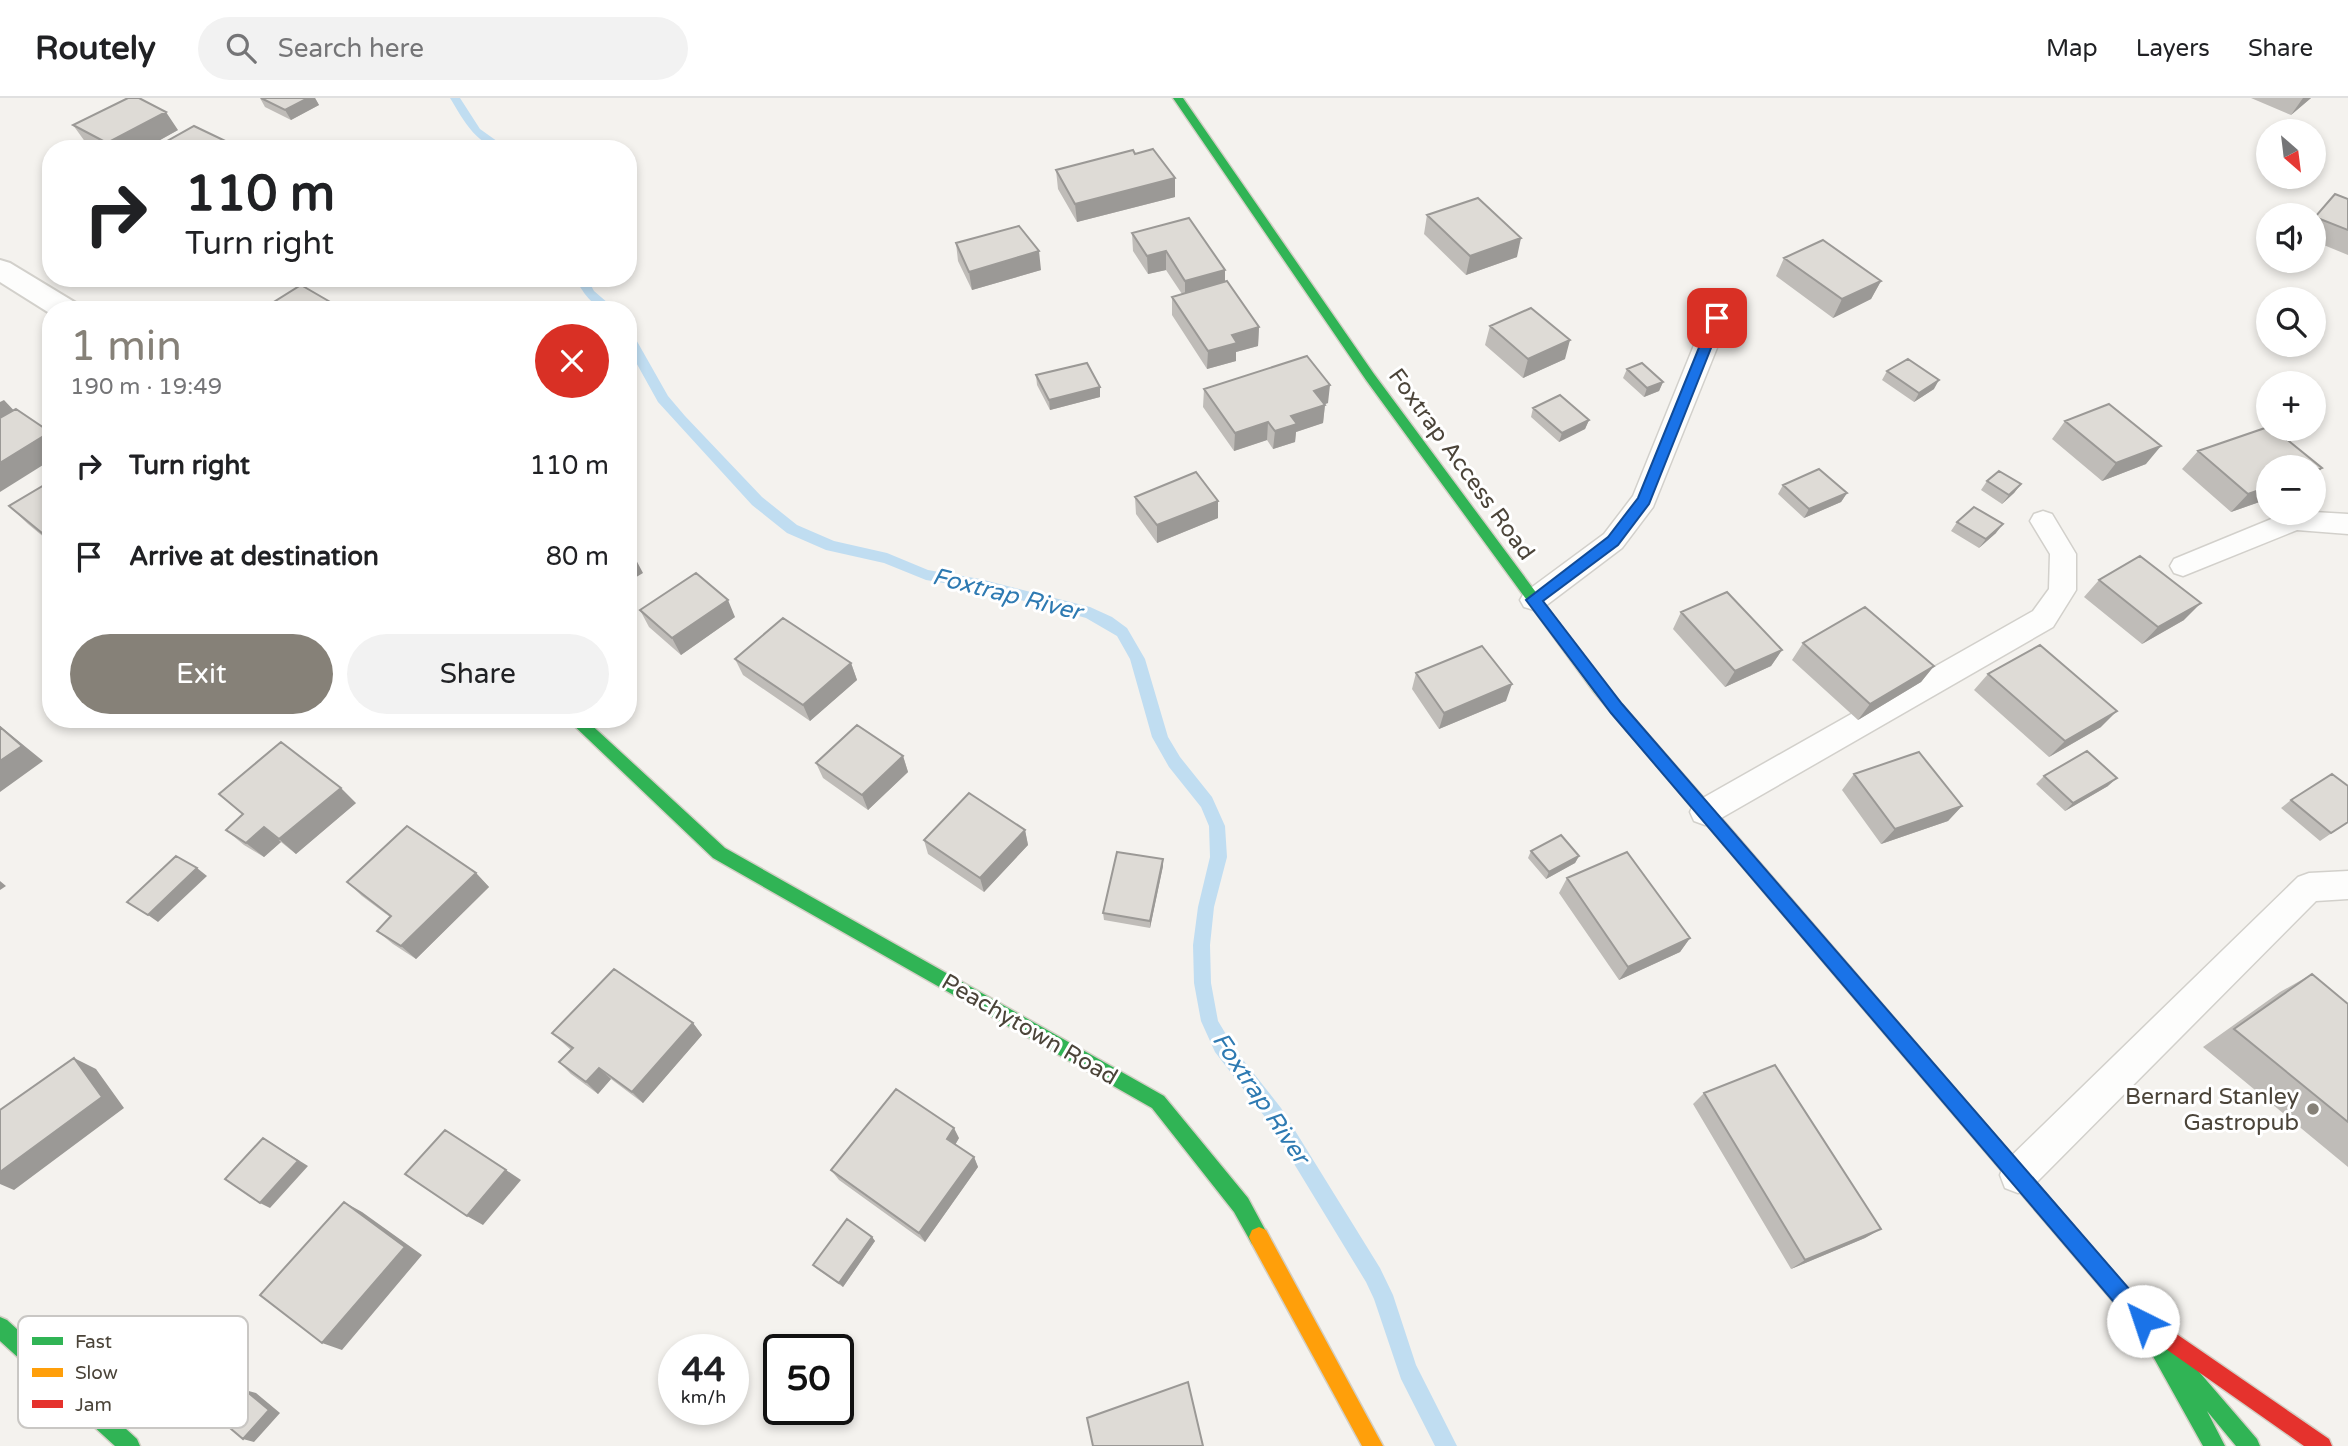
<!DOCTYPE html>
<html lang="en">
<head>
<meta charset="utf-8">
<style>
  :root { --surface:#fff; --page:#f2f2f2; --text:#202124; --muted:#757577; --line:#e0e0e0; --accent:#868178 }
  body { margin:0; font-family:"Varela Round",sans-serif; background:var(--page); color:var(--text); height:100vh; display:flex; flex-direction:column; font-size:26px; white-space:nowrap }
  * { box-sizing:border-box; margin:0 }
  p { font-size:23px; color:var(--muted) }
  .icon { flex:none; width:38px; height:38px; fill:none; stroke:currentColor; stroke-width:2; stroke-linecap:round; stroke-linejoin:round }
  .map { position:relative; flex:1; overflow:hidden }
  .sheet { position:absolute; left:42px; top:203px; width:595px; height:427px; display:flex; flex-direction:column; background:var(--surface); border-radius:28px; box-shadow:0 4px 10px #0003 }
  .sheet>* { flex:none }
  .hud { position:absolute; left:42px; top:42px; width:595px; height:147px; border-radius:28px; box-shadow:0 4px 10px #0003; background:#fff; color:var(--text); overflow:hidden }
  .needle { width:46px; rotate:152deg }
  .controls { position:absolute; left:2256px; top:21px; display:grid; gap:14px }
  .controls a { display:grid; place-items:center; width:70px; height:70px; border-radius:50%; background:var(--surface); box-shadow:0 4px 10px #0003; font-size:35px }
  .speed { position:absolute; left:658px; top:1236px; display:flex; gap:14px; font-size:35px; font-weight:700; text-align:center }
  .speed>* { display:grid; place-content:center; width:91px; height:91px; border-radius:50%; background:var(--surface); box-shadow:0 4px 10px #0003; line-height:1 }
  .speed small { font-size:18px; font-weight:400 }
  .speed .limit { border:4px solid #111; border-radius:10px; background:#fff; color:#111 }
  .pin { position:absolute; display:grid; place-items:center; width:60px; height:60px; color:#fff; margin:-30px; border-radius:14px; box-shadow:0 4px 10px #0006 }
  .me { position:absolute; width:77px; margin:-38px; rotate:319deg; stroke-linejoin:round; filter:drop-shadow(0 0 5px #0008) }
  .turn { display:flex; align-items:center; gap:24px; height:147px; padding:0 28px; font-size:32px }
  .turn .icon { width:91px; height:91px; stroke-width:2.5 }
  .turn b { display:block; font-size:49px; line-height:60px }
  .round { display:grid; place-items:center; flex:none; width:74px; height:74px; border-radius:37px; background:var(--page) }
  .head { display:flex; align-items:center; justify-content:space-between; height:119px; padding:0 28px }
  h1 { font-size:42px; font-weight:600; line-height:52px; color:var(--accent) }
  .primary-button { display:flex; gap:14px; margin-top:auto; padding:14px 28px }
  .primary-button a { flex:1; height:80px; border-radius:42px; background:var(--accent); color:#fff; font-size:28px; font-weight:600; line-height:80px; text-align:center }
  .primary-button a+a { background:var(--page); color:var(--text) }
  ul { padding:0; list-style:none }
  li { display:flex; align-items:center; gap:21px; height:91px; padding:0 28px }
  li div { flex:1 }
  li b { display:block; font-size:26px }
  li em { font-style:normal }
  header { display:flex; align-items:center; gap:42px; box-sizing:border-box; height:98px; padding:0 35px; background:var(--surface); border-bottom:2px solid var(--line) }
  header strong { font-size:33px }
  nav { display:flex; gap:38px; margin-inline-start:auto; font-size:24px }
  .search { width:490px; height:63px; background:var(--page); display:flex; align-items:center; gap:18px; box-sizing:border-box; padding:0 24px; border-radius:38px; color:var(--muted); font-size:26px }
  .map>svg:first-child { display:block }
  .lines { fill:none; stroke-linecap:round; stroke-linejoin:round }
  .stream { fill:#c0ddf1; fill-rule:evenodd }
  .lane-casing { stroke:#d2d0cb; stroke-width:3 }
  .street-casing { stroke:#d2d0cb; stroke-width:4 }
  .fast-casing { stroke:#d3cfc5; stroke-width:3 }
  .slow-casing { stroke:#d3cfc5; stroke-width:3 }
  .jam-casing { stroke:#d3cfc5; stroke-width:3 }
  .lane { fill:#fdfdfc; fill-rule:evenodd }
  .street { fill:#fdfdfc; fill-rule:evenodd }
  .fast { fill:#30b455; fill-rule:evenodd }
  .slow { fill:#ff9f0a; fill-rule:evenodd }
  .jam { fill:#e5322d; fill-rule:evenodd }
  .wall { fill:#bfbcb8 }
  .shaded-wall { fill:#9b9996 }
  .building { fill:#dedbd6; stroke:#9b9996; stroke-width:2 }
  .route { fill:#1a73e8; stroke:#114b97; stroke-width:2 }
  .poi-dot { fill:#868178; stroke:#fff; stroke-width:2.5 }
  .labels { text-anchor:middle; stroke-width:6; stroke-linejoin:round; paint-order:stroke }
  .street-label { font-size:23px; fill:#4b4439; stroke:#fff }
  .poi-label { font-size:23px; fill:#4b4439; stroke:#fff; text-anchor:end }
  .water-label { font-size:24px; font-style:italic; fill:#2e7ab2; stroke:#fff }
  .key { fill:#fff; stroke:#c9c7c4; stroke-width:2 }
  .key-label { font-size:19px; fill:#4b4439 }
</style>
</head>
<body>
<header>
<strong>Routely</strong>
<div class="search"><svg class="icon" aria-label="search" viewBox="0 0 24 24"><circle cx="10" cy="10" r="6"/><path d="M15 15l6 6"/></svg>Search here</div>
<nav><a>Map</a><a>Layers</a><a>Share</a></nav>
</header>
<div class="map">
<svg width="2348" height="1348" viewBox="0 0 2348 1348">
  <rect width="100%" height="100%" fill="#f4f2ee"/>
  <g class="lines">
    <path class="stream" d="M450,0H460L480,31L508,51C478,51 464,23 450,0Z
      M575,180H587L594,193L616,212C594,212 585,198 575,180Z
      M628,234L634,238L668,298L685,318L762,399L797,427L834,443L887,455L928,472L980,481L1090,509L1112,519L1127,530L1145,561L1168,639L1180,659L1212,699L1225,728L1227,759L1214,809L1210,847L1211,885L1218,923L1236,953L1281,1010L1380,1170L1393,1197L1416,1267L1457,1348H1435L1401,1281L1374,1201L1366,1184L1268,1023L1215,954L1201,923L1194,885L1193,847L1198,809L1210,759L1209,728L1201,709L1169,669L1152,639L1130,561L1117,538L1086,520L980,491L926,482L884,465L826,452L787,435L752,407L658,304L628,250Z"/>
    <defs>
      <path id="lane" d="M1717,212L1725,215L1729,220L1653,409L1622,450L1544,509L1534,512L1524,509L1520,502L1524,495L1604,436L1633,398L1705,220L1709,215Z
        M2043,413L2052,416L2076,456V492L2053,529L1716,723L1705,727L1694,723L1690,714L1694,705L2033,513L2049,491L2050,456L2030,423L2034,416Z
        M2314,414L2348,416V436L2297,432L2183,478L2174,475L2170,468L2174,461L2286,415Z
        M2348,773V801L2316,803L2031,1090L2018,1095L2005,1090L2000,1077L2005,1064L2298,779L2309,775Z"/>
      <path id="street" d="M0,162L10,165L76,205L80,212H51V216L0,184Z"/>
      <path id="fast" d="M1173,0H1183L1374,276L1604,586L1736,737L1738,742L1736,747L1730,749L1724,747L1594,594L1366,282Z
        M567,621H585L725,750L1164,998L1248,1100L1269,1139L1266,1146L1259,1149L1252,1146L1234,1114L1152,1010L713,760Z
        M1844,867L1850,869L2257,1341L2260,1348H2236L2207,1313L2225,1348H2203L2140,1235L1838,881L1835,875L1838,869Z
        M0,1219L7,1222L137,1341L140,1348H115L0,1243Z"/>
      <path id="slow" d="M1259,1129L1266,1132L1383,1348H1362L1252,1146L1249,1139L1252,1132Z"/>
      <path id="jam" d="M1730,735L1736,737L1850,869L1853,875L1850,881L1844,883L1838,881L1724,747L1722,742L1724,737Z
        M2143,1213L2329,1341L2332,1348H2304L2136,1230L2133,1223L2136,1216Z"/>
    </defs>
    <use href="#lane" class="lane-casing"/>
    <use href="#street" class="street-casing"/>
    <use href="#fast" class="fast-casing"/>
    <use href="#slow" class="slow-casing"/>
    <use href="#jam" class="jam-casing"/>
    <use href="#lane" class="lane"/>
    <use href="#street" class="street"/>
    <use href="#fast" class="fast"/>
    <use href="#slow" class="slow"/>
    <use href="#jam" class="jam"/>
  </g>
  <path class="wall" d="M260,0H315L319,7L291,22L265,9Z
    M2251,0H2311L2291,17Z
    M73,27L178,32L144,51H97L86,45Z
    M1135,56L1175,99L1077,124L1058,91L1056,72Z
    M2335,96L2348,101V157L2314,143V121Z
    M1427,117L1517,159L1466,177L1424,136Z
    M1132,135L1225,184L1259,229L1258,248L1236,254V263L1207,271L1172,217V199L1182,196L1166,172L1148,176L1133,153Z
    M956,145L1041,172L972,192L958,163Z
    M1784,160L1881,183L1871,201L1833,220L1776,178Z
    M1490,228L1565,261L1523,280L1485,247Z
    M1627,271L1663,284L1659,293L1644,299L1623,280Z
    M1887,273L1934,291L1914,304L1882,282Z
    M1036,277L1100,299L1050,312L1037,287Z
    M1204,291L1328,305L1325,306L1323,325L1296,334L1295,344L1273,351L1267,342L1234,353L1203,309Z
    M1533,310L1589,322L1585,331L1559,344L1531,319Z
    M2065,323L2146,366L2102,383L2052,341Z
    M2198,353L2322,370L2314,379V369H2268V401L2231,414L2182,371Z
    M51,383V445L28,426L9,408Z
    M1987,383L2021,386L2014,395L2002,406L1981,392Z
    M1783,387L1847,395L1841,404L1804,420L1778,396Z
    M1135,399L1218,420L1157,445L1136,416Z
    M1957,424L1996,435L1979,450L1951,433Z
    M2099,482L2184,522L2142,546L2084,499Z
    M640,512L735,519L681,557L649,529Z
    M1681,514L1782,552L1771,568L1725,589L1673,531Z
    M1803,545L1934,568L1921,584L1858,622L1792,562Z
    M735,561L851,565L857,582L810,623L743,577Z
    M1416,575L1506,603L1439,631L1412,591Z
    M1988,576L2101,629L2049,659L1974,592Z
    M903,658L908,674L868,712L823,680L816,665Z
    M1854,676L1962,708L1948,723L1881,746L1842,692Z
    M2044,678L2108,688L2065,713L2036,686Z
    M219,696L356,705L296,756L281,744L264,759L244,747L226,732L243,717Z
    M2291,702L2348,724L2320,743L2281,710Z
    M1025,732L1028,747L984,794L928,756L924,742Z
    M1531,753L1579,758L1575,765L1546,781L1528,760Z
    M1163,768L1150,830L1104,822L1103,815Z
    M476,775L489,789L416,861L393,846L377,833L390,819L362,798L347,784Z
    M1567,780L1690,840L1680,854L1619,882L1559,795Z
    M2312,876L2348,906V1069L2203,949L2280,894Z
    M693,925L702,937L643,1005L611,981L598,996L571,976L559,964L571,952L552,935Z
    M1704,995L1881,1131L1865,1140L1791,1171L1693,1006Z
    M959,1040L955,1047L974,1059L978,1069L925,1144L839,1082L831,1072Z
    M872,1139L875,1143L843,1189L817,1171L813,1167Z"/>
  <path class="shaded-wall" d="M308,0H315L319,7L291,22L285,12Z
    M2303,0H2311L2291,17Z
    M166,14L178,32L144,51H111L107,45Z
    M1175,80V99L1077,124L1075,106Z
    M1521,140L1517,159L1466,177L1470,158Z
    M1039,153L1041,172L972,192L969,174Z
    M1166,153V172L1148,176L1147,158Z
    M1225,172V190L1185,201V183Z
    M1881,183L1871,201L1833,220L1842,201Z
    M1259,229L1258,248L1236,254V263L1207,271L1208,253L1232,237Z
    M1570,242L1565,261L1523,280L1528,261Z
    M1939,282L1934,291L1914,304L1919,295Z
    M1663,284L1659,293L1644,299L1647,290Z
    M1330,287L1328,305L1314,310L1325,307L1323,325L1296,334L1295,344L1273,351L1275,333L1314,293Z
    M1100,289V299L1050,312L1049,302Z
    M4,302L21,320L0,332V304Z
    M1589,322L1585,331L1559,344L1562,335Z
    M1268,324L1267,342L1234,353L1235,335Z
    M50,334L51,335V362L0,394V365Z
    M2161,348L2146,366L2102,383L2116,365Z
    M2322,370L2314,379V373Z
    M2021,386L2014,395L2002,406L2009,397Z
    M2268,389V401L2231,414L2248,396Z
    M1847,395L1841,404L1804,420L1809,411Z
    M1218,403V420L1157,445V427Z
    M2003,426L1996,435L1979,450L1986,441Z
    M51,429V443L42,435Z
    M634,458L643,475L628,484V461Z
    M728,502L735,519L681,557L672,540Z
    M2201,505L2184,522L2142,546L2158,529Z
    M1782,552L1771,568L1725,589L1735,573Z
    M851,565L857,582L810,623L803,607Z
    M1934,568L1921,584L1858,622L1870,606Z
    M1512,586L1506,603L1439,631L1444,615Z
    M2117,613L2101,629L2049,659L2065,643Z
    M0,628L43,663L0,694Z
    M903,658L908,674L868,712L862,697Z
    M2117,680L2108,688L2065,713L2073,705Z
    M341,690L356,705L296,756L279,741Z
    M1962,708L1948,723L1881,746L1895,731Z
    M264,729L281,744L264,759L246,745Z
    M1025,732L1028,747L984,794L980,780Z
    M1579,758L1575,765L1546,781L1549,774Z
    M1163,761V768L1150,830V823Z
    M197,770L207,778L158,824L148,817Z
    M476,775L489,789L416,861L401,848Z
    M0,783L6,788L0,792Z
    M1690,840L1680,854L1619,882L1628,869Z
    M693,925L702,937L643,1005L632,994Z
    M74,960L96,971L124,1010L14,1092L0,1086V1074Z
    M599,970L611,981L598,996L586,984Z
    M954,1030L959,1040L952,1052L947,1041Z
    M263,1040L308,1068L270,1110L260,1105Z
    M974,1059L978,1069L925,1144L919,1135Z
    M506,1072L521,1082L483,1127L467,1118Z
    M344,1104L362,1114L422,1157L342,1252L322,1245Z
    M1881,1131L1865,1140L1791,1171L1805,1162Z
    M872,1139L875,1143L843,1189L839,1185Z
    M245,1292L256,1295L280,1315L254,1344L243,1341Z"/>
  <path class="building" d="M128,0H139L166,14L107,45L73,27Z
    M261,0H308L285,12Z
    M194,28L238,49L234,51H153Z
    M1153,51L1175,80L1075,106L1056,72L1133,52L1135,56Z
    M2335,96L2348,101V132L2315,119Z
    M1478,100L1521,140L1470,158L1427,117Z
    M1189,120L1225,172L1185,183L1166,153L1147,158L1132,135Z
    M1019,128L1039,153L969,174L956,145Z
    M1823,142L1881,183L1842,201L1784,160Z
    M1227,183L1259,229L1232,237L1237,245L1208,253L1172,199Z
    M301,187L344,212H261Z
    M1531,210L1570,242L1528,261L1490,228Z
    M1307,258L1330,287L1314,293L1325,307L1291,318L1297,326L1275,333L1268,324L1235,335L1204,291Z
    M1908,261L1939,282L1919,295L1887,273Z
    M1087,265L1100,289L1049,302L1036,277Z
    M1642,265L1663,284L1647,290L1627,271Z
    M1560,297L1589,322L1562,335L1533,310Z
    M2109,306L2161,348L2116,365L2065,323Z
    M16,311L50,334L0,365V320Z
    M2268,329V331H2274L2322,370L2314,373V369H2268V389L2248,396L2198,353Z
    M1819,371L1847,395L1809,411L1783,387Z
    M1999,373L2021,386L2009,397L1987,383Z
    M1196,374L1218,403L1157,427L1135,399Z
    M51,383V429L42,435L9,408Z
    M1974,409L2003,426L1986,441L1957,424Z
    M628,452L634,458L628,461Z
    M2140,458L2201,505L2158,529L2099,482Z
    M696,475L728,502L672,540L640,512Z
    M1727,494L1782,552L1735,573L1681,514Z
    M1865,509L1934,568L1870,606L1803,545Z
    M783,520L851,565L803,607L735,561Z
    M2040,547L2117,613L2065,643L1988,576Z
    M1482,548L1512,586L1444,615L1416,575Z
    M857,627L903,658L862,697L816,665Z
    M0,629L22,648L0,663Z
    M281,644L341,690L279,741L264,729L246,745L226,732L243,716L219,696Z
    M2087,653L2117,680L2073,705L2044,678Z
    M1919,654L1962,708L1895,731L1854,676Z
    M2332,676L2348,688V724L2331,735L2291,702Z
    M969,695L1025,732L980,780L924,742Z
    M407,728L476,775L401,848L377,833L391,818L347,784Z
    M1561,737L1579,758L1549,774L1531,753Z
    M1117,754L1163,761L1150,823L1103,815Z
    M1627,754L1690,840L1628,869L1567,780Z
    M176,758L197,770L148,817L127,804Z
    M614,871L693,925L632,994L599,970L586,984L559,964L573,950L552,935Z
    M2312,876L2348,906V1024L2234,931Z
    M74,960L102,999L0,1074V1012Z
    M1775,967L1881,1131L1805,1162L1704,995Z
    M896,991L954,1030L947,1041L974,1059L919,1135L831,1072Z
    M445,1032L506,1072L467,1118L405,1076Z
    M263,1040L298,1063L260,1105L225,1081Z
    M344,1104L405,1149L322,1245L260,1197Z
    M847,1121L872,1139L839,1185L813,1167Z
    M1188,1284L1203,1348H1093L1087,1320Z
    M245,1292L269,1312L243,1341L218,1320Z"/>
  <path class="route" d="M1717,216L1723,220L1649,406L1618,447L1543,503L1622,606L2150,1215L2153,1223L2150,1230L2143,1233L2136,1230L1611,615L1526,502L1608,439L1638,400L1711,220Z"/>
  <circle class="poi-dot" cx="2313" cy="1011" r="7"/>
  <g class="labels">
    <g class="street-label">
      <text transform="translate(1462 366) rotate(54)" y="8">Foxtrap Access Road</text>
      <text transform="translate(1030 931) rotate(30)" y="8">Peachytown Road</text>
    </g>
    <g class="poi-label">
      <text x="2299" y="1006">Bernard Stanley<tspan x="2299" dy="26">Gastropub</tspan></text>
    </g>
    <g class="water-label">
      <text transform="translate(1007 496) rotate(14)" y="8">Foxtrap River</text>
      <text transform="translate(1261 1000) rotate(56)" y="8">Foxtrap River</text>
    </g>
  </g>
  <rect x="18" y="1218" width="230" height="112" rx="10" class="key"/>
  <rect x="32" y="1239" width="31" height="8" fill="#30b455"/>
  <rect x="32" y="1270" width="31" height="9" fill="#ff9f0a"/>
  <rect x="32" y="1302" width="31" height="8" fill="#e5322d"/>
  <g class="key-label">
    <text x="75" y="1250">Fast</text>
    <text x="75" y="1281">Slow</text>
    <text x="75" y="1313">Jam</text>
  </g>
</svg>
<div class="controls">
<a><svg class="needle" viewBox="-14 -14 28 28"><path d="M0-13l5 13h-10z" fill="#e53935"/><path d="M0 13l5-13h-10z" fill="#757577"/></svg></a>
<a><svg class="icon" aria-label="sound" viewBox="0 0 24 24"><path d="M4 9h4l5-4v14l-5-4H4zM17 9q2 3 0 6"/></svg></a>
<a><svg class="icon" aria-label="search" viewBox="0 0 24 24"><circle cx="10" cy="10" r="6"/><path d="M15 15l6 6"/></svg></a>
<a>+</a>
<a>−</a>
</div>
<div class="speed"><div>44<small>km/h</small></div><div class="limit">50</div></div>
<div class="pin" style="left:1717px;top:220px;background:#d93025"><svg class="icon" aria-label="arrive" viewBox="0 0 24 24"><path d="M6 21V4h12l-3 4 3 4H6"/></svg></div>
<svg class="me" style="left:2143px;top:1223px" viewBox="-20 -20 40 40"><circle r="19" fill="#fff"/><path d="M0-13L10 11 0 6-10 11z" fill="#1a73e8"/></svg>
<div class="hud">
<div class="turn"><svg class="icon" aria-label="right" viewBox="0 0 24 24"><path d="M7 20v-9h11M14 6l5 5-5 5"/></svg><div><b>110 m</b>Turn right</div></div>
</div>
<section class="sheet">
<div class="head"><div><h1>1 min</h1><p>190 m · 19:49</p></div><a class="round" style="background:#d93025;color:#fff"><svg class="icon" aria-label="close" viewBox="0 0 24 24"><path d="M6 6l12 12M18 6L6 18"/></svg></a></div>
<ul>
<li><svg class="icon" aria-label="right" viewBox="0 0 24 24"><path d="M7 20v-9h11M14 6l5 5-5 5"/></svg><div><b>Turn right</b></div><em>110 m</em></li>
<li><svg class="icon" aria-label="arrive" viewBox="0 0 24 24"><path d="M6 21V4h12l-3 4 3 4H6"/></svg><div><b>Arrive at destination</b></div><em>80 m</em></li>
</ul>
<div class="primary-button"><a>Exit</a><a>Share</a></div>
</section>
</div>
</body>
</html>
